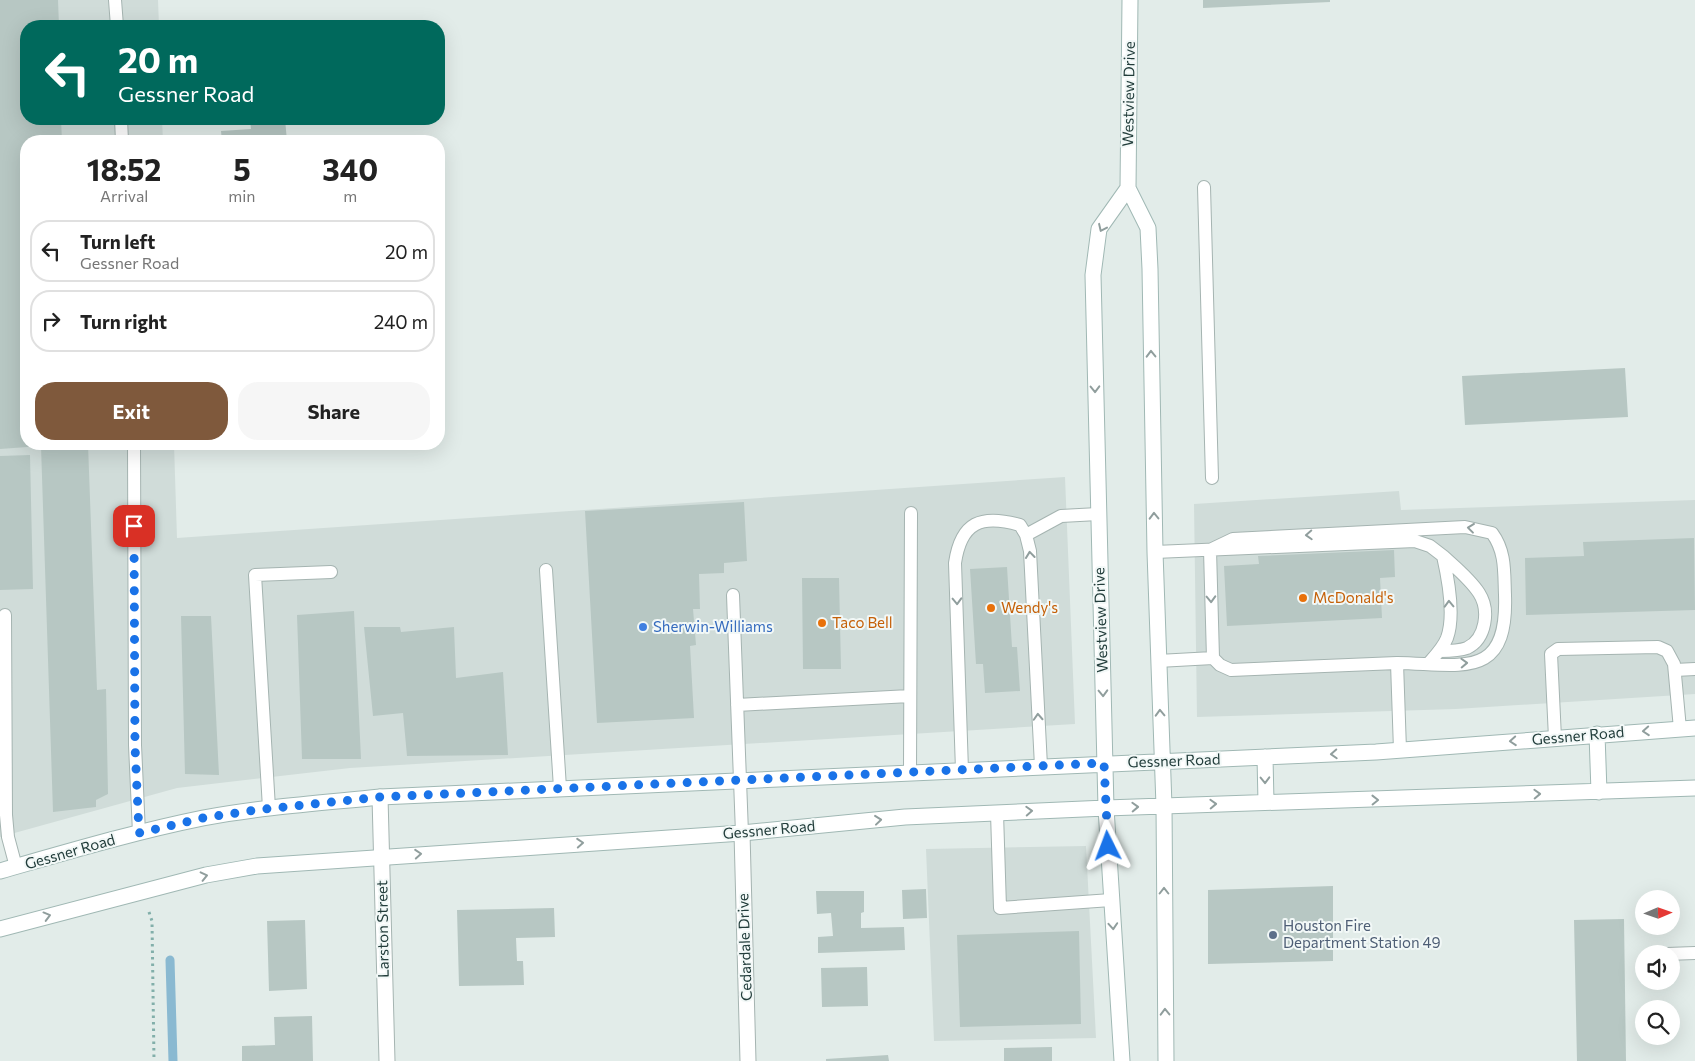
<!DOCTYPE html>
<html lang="en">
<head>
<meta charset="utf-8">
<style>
  :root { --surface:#fff; --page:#f6f6f6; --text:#222; --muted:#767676; --line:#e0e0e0; --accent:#7f593c }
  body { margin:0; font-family:Commissioner,sans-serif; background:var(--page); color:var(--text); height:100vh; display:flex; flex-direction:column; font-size:19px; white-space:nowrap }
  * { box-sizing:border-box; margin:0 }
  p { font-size:16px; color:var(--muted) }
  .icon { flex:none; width:28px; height:28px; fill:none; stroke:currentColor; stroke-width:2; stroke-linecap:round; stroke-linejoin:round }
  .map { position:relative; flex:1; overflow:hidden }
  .sheet { position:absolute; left:20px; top:135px; width:425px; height:315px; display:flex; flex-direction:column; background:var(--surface); border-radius:20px; box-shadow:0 5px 20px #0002 }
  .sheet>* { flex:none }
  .banner { position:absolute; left:20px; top:20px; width:425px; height:105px; border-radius:20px; box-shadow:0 5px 20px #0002; background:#00695c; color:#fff; overflow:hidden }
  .needle { width:32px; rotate:88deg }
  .tools { position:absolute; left:1635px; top:890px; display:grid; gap:10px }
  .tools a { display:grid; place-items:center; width:45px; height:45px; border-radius:50%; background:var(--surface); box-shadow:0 5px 20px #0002; font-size:25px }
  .pin { position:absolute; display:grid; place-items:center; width:42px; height:42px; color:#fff; margin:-21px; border-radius:10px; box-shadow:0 2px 8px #0006 }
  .me { position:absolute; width:55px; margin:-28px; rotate:357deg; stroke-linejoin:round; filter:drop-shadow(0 0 4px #0008) }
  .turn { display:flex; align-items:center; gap:18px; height:105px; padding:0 15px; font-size:22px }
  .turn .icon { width:65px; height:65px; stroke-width:2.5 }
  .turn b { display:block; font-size:35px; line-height:42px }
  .eta { display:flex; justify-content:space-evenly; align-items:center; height:85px; text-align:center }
  .eta b { font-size:30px; font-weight:700; line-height:35px }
  .primary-button { display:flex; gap:10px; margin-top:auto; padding:10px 15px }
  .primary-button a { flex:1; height:58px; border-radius:20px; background:var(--accent); color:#fff; font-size:20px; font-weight:700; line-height:58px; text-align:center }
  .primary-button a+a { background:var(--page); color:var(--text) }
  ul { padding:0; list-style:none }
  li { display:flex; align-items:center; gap:15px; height:62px; margin:0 10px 8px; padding:0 5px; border:2px solid var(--line); border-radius:20px }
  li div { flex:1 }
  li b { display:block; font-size:19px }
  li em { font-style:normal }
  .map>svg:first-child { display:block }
  .built { fill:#d0dcd9 }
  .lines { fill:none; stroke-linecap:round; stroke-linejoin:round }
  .stream { stroke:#8ab9d1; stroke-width:9 }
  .building { fill:#b7c7c3 }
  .lane-casing { stroke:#a5b4b1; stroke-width:14 }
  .street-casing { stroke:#a5b4b1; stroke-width:17 }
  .secondary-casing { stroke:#a0b8b4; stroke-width:17 }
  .path { stroke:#82afaa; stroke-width:3; stroke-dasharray:2.5 4; stroke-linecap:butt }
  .lane { stroke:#fff; stroke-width:12 }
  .street { stroke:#fff; stroke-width:15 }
  .secondary { stroke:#fff; stroke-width:15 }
  .oneway { stroke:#909e9d }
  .route { stroke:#1a73e8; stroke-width:9; stroke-dasharray:0 16.2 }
  .food-dot { fill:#e8710a; stroke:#f2f8f7; stroke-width:2 }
  .shop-dot { fill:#3f7fe0; stroke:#f2f8f7; stroke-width:2 }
  .service-dot { fill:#5c6f8a; stroke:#f2f8f7; stroke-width:2 }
  .labels { text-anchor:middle; stroke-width:4; stroke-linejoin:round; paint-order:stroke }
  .street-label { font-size:15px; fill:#223d3b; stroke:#f2f8f7 }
  .food-label { font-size:15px; fill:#c56008; stroke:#f2f8f7; text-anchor:start }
  .shop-label { font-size:15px; fill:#366cbe; stroke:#f2f8f7; text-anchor:start }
  .service-label { font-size:15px; fill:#4e5e75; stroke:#f2f8f7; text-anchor:start }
</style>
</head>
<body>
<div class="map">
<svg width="1695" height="1061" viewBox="0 0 1695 1061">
  <rect width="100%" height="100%" fill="#e2ece9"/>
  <path class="built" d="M0,0H158L159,26H26V119H162L163,141H26V444H174L177,538L1065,477L1075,724L350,768L177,788L0,837Z
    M1399,491L1401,510L1695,500V694L1456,709L1197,717L1194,504Z
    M1086,846L1096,1038L934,1041L926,849Z"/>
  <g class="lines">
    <path class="stream" d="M170,960L173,1061"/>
  </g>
  <path class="building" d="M0,0H58L59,26H26V119H61L62,141H26V444H48V446L88,444L97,690L106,689L108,794L96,800V807L53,812L41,446L0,449Z
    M1203,0H1330V2L1203,8Z
    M250,119H285L287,141H222L221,131L251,129Z
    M1625,368L1628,417L1465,425L1462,376Z
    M30,455L33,589L0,590V456Z
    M744,502L747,561L724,563V573L699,574L700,609H693L696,645L690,646L694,718L597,723L585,511Z
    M1694,538L1695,610L1526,615L1525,558L1584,556L1583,542Z
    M1394,550L1395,577L1380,578L1382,618L1227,626L1224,566L1259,564L1258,556Z
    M1007,567L1012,647H1017L1020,691L985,693L983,664H976L970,569Z
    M802,578H839L841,669H803Z
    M354,611L361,759H302L297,615Z
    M181,616H211L219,775L185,774Z
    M364,627H400L401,632L454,627L456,678L503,672L508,755L407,756L403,713L373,716Z
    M1333,886V961L1208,964V890Z
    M926,889L927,918L903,919L902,890Z
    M816,891H864V912L861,913V928L904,927L905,950L818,953V937L833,936L831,913L817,914Z
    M554,908L555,937L516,938L517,961H523L524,985L459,986L457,910Z
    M1624,919L1626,1061H1577L1574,920Z
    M305,920L307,989L269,991L267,921Z
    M1079,931L1081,1024L960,1027L957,935Z
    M867,967L868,1006L822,1007L821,968Z
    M312,1016L313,1061H242V1046L275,1045L274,1017Z
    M1052,1047V1061H1004V1048Z
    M888,1055L889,1061H826V1059Z"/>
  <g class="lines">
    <defs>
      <path id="lane" d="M115,0L117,26
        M121,119L122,141
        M1204,187L1212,478
        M134,444L135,745L139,833
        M1026,535L1061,516L1098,514
        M1210,550L1233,539L1465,527L1492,533C1506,552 1504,572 1505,595C1508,681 1462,664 1397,663
        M1210,550L1213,658
        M1155,552L1415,541L1430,546L1443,556C1448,578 1455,616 1447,638C1443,648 1435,656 1428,664
        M546,570L560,788
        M733,595L742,833
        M5,615L6,815L8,837L16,867
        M1440,651C1448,651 1459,651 1467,648C1486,639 1490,610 1479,593C1470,579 1455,567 1443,556
        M1158,661L1213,658L1220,665L1231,670L1397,663L1400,750
        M1675,670L1695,669
        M737,705L910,696
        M1555,738L1551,654L1558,649L1658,647L1667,651L1674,664L1680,729
        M962,770L955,563C961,522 981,514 1020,525L1026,535L1030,551L1041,766
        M910,772L911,513
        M269,808L255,575L331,572
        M997,813L1000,908L1111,900
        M1667,954L1695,953"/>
      <path id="street" d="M380,797L387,1061
        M742,833L748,1061"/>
      <path id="secondary" d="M1130,0L1128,188L1148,228L1150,269L1155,552L1164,806L1166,1061
        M1597,734L1599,792
        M1265,757L1266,802
        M0,871C67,852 134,832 203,818C261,807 321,803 380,797L1376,752L1695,728
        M0,929L206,875L257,866L742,833L905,817L1106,808L1695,788
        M1122,1061L1106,808L1093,275L1099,229L1128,188"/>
    </defs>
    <use href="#lane" class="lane-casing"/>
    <use href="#street" class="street-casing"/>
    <use href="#secondary" class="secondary-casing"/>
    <path class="path" d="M149,912L152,921L154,1061"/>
    <use href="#lane" class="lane"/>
    <use href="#street" class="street"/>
    <use href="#secondary" class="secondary"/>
  </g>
  <defs><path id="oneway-chevron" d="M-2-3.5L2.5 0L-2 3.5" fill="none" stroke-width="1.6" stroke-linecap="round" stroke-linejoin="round" transform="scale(1.25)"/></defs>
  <g class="oneway">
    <use href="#oneway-chevron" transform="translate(1102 228) rotate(115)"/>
    <use href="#oneway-chevron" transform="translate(1151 354) rotate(-91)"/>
    <use href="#oneway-chevron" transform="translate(1095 389) rotate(89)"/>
    <use href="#oneway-chevron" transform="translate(1154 516) rotate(-91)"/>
    <use href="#oneway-chevron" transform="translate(1471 528) rotate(-173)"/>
    <use href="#oneway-chevron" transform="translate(1309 535) rotate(177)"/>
    <use href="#oneway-chevron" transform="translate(1030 555) rotate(-96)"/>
    <use href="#oneway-chevron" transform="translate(1211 599) rotate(88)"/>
    <use href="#oneway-chevron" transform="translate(957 601) rotate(88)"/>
    <use href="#oneway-chevron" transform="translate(1449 604) rotate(-92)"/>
    <use href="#oneway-chevron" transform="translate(1464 663) rotate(-2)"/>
    <use href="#oneway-chevron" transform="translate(1103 693) rotate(88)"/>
    <use href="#oneway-chevron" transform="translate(1160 713) rotate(-92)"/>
    <use href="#oneway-chevron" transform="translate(1038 717) rotate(-93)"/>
    <use href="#oneway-chevron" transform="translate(1646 731) rotate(176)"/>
    <use href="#oneway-chevron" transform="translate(1513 741) rotate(176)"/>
    <use href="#oneway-chevron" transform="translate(1334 754) rotate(177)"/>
    <use href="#oneway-chevron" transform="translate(1265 780) rotate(89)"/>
    <use href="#oneway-chevron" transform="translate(1537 794) rotate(-2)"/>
    <use href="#oneway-chevron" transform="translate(1375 800) rotate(-1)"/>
    <use href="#oneway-chevron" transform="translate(1213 804) rotate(-2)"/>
    <use href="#oneway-chevron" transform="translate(1135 807) rotate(-2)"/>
    <use href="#oneway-chevron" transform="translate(1029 811) rotate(-3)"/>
    <use href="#oneway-chevron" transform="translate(878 820) rotate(-6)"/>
    <use href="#oneway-chevron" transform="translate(580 843) rotate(-4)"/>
    <use href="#oneway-chevron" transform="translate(418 854) rotate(-4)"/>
    <use href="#oneway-chevron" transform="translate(204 876) rotate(-13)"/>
    <use href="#oneway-chevron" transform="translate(1164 891) rotate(-90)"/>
    <use href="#oneway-chevron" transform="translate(47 916) rotate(-15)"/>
    <use href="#oneway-chevron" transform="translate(1113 926) rotate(86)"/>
    <use href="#oneway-chevron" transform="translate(1165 1012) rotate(-91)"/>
  </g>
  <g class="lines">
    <path class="route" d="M134,526L135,746L139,833L203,818L256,810L380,797L1104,763L1108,846"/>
  </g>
  <g class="food-dot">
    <circle cx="1303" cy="598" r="5"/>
    <circle cx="991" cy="608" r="5"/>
    <circle cx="822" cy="623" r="5"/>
  </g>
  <circle class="shop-dot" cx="643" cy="627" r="5"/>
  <circle class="service-dot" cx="1273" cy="935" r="5"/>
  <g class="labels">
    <g class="street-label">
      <text transform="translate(1129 94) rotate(-89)" y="5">Westview Drive</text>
      <text transform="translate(1101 620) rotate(-92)" y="5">Westview Drive</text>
      <text transform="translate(1578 736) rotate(-5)" y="5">Gessner Road</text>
      <text transform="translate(1174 761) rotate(-2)" y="5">Gessner Road</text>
      <text transform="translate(769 830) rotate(-5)" y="5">Gessner Road</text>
      <text transform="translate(70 852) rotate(-16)" y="5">Gessner Road</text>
      <text transform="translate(383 929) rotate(-91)" y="5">Larston Street</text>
      <text transform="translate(745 947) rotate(-92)" y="5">Cedardale Drive</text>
    </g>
    <g class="food-label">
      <text x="1313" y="603">McDonald's</text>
      <text x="1001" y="613">Wendy's</text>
      <text x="832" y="628">Taco Bell</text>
    </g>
    <g class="shop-label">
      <text x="653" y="632">Sherwin-Williams</text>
    </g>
    <g class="service-label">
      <text x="1283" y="931">Houston Fire<tspan x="1283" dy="17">Department Station 49</tspan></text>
    </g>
  </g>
</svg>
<div class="tools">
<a><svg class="needle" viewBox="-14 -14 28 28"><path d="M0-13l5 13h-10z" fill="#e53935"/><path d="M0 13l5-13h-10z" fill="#767676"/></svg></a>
<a><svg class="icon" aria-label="sound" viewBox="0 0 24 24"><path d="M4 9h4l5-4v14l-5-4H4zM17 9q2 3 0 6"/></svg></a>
<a><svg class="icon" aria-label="search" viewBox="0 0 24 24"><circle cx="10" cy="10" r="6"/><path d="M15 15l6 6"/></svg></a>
</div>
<div class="pin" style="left:134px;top:526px;background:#d93025"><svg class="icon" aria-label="arrive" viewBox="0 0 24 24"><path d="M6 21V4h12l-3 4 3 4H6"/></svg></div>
<svg class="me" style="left:1108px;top:846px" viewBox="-20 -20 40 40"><path d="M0-17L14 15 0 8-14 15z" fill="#1a73e8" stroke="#fff" stroke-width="4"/></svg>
<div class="banner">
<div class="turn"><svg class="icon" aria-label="left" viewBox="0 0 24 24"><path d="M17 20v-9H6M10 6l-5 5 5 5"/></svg><div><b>20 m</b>Gessner Road</div></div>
</div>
<section class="sheet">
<div class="eta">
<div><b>18:52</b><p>Arrival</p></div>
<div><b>5</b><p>min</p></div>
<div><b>340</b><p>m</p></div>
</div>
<ul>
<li><svg class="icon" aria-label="left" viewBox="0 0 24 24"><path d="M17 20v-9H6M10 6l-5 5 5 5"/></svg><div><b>Turn left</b><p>Gessner Road</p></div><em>20 m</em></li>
<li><svg class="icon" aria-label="right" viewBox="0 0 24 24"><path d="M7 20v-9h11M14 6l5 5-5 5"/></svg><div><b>Turn right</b></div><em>240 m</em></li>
</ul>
<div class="primary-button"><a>Exit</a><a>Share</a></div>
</section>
</div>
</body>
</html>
